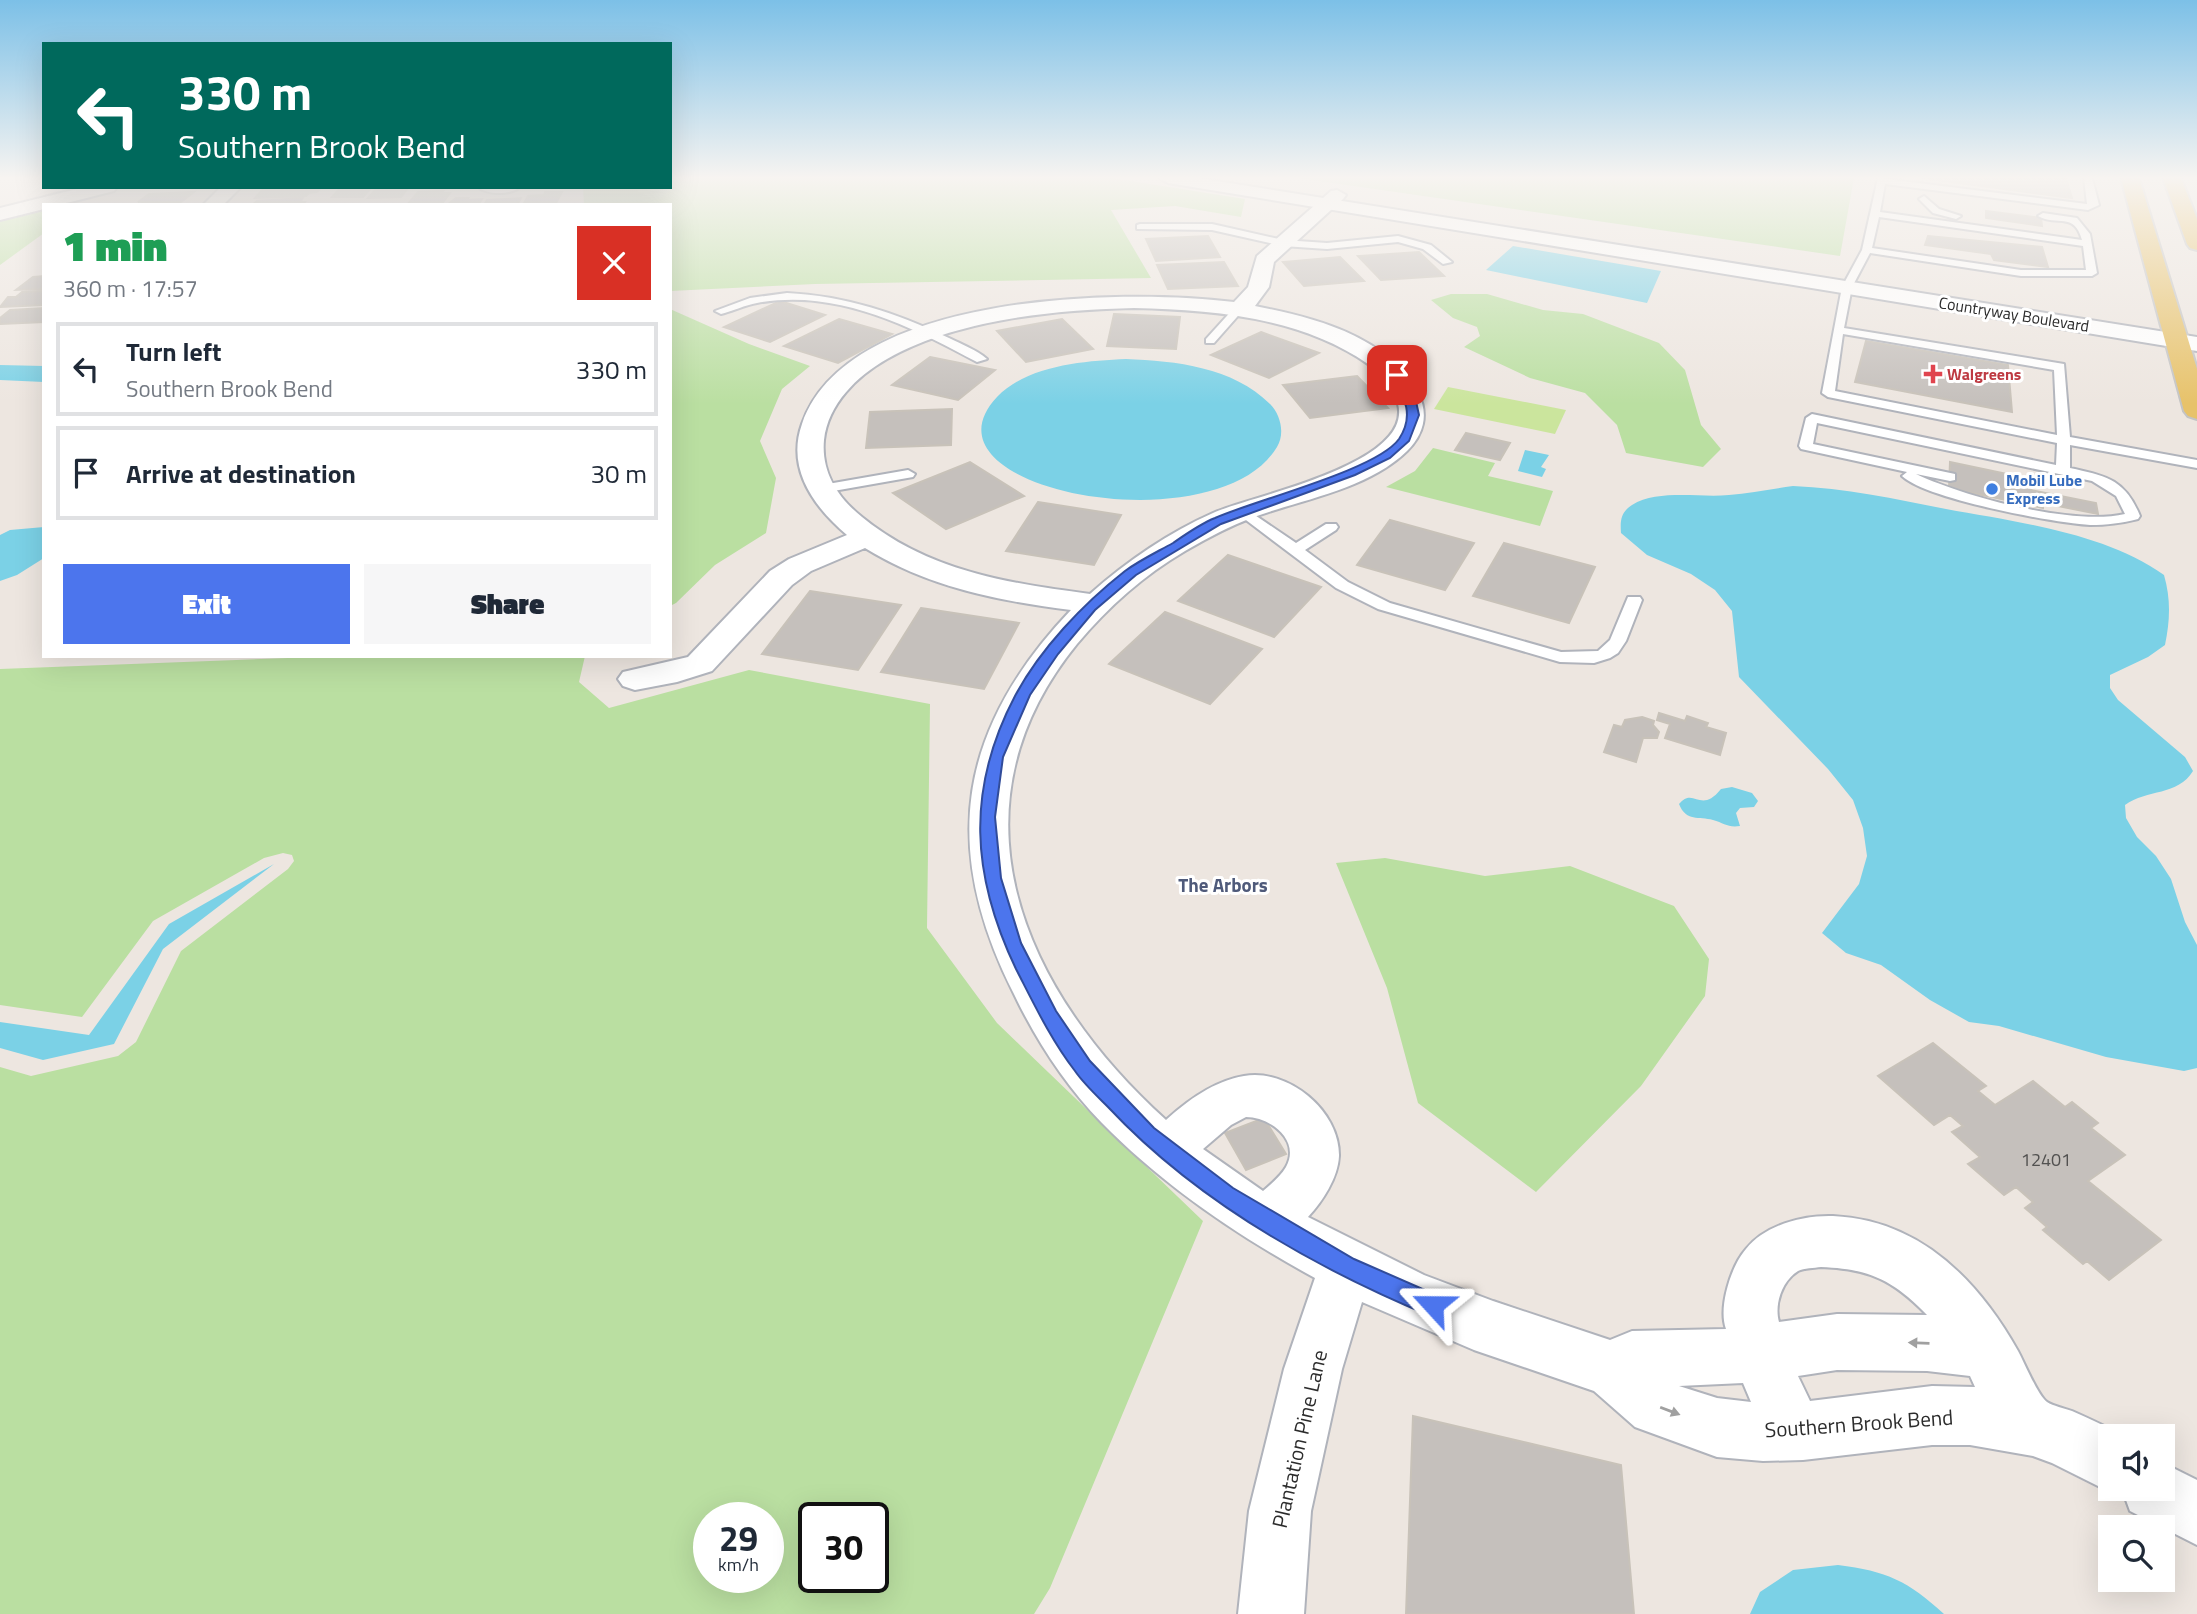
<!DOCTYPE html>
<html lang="en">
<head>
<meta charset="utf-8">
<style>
  :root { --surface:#fff; --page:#f6f6f7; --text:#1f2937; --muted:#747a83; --line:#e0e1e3; --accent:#4c75ed }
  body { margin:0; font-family:"Titillium Web",sans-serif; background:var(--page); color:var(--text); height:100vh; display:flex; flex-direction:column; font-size:26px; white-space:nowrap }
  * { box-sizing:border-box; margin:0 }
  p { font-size:23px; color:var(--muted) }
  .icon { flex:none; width:38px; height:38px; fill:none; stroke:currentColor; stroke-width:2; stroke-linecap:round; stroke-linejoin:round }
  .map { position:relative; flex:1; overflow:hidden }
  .side { position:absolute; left:42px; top:203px; width:630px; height:455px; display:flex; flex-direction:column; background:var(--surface); border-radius:0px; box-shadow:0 7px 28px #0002 }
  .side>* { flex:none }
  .banner { position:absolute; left:42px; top:42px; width:630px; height:147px; border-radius:0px; box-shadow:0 7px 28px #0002; background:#00695c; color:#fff; overflow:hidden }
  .fabs { position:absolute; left:2098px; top:1424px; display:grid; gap:14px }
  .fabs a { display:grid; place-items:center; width:77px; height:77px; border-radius:0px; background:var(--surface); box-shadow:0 7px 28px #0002; font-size:35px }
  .speed { position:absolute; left:693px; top:1502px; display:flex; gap:14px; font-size:35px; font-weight:700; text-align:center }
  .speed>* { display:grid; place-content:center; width:91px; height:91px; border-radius:50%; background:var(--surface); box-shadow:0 7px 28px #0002; line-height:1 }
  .speed small { font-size:18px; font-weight:400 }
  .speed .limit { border:4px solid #111; border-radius:10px; background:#fff; color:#111 }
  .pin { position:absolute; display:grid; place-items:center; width:60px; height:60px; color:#fff; margin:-30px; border-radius:14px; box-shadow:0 4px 10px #0006 }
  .me { position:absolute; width:77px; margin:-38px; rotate:294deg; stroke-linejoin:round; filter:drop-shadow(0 0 5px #0008) }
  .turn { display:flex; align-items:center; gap:24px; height:147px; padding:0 21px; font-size:32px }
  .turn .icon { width:91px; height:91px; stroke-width:2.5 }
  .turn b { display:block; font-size:49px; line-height:60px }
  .round { display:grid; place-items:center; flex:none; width:74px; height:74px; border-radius:0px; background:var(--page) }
  .headline { display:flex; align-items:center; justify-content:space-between; height:119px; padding:0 21px }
  h1 { font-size:42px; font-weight:800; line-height:52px; color:#1e9e55 }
  .button { display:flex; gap:14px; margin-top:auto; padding:14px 21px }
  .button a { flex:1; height:80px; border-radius:0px; background:var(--accent); color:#fff; font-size:28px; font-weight:800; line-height:80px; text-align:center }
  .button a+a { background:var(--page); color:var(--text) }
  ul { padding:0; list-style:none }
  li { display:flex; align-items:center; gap:21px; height:94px; margin:0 14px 10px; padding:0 7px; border:4px solid var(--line); border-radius:0px }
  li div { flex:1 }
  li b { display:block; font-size:26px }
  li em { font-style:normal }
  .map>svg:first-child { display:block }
  .green { fill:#badfa1; fill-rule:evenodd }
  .pitch { fill:#cbe59d }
  .water { fill:#7bd1e6 }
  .building { fill:#c5c0bc; stroke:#c8c2b9; stroke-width:2 }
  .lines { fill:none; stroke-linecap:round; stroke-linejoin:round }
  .lane-casing { stroke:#b0b3bb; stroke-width:4 }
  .street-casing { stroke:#b0b3bb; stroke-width:4 }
  .secondary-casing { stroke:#b0b3bb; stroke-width:4 }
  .primary-casing { stroke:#c4c4c4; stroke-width:4 }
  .lane { fill:#fff; fill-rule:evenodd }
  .street { fill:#fff; fill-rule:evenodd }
  .secondary { fill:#fff; fill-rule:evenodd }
  .primary { fill:#e7c26a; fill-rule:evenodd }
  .oneway { fill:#a0a0a0 }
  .route { fill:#4c75ed; stroke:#314c9a; stroke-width:2 }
  .health-dot { fill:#e0444e; stroke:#fff; stroke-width:2.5 }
  .shop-dot { fill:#3f7fe0; stroke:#fff; stroke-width:2.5 }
  .labels { text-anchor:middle; stroke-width:6; stroke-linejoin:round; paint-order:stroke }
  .far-street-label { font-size:16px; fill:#2c2c2c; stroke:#fff }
  .far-health-label { font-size:16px; font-weight:bold; fill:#be3a42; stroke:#fff; text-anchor:start }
  .far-shop-label { font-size:16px; font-weight:bold; fill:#366cbe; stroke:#fff; text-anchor:start }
  .near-number-label { font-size:18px; fill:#525150 }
  .neighbourhood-label { font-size:19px; font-weight:bold; fill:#4f5a7a; stroke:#fff }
  .near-street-label { font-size:21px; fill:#2c2c2c; stroke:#fff }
</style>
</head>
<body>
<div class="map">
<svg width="2197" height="1614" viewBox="0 0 2197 1614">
  <rect width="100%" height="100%" fill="#ede6e0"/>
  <path class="green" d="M670,178H1112L1245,199L1241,217L1175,206L1111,210L1151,278L815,284L670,291V205H584L583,187H670Z
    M1298,178H1854L1840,256Z
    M44,206V233L0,265V217Z
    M1451,294H1487L1543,310L1583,314L1659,343L1685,370L1701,425L1721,449L1703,467L1626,453L1617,425L1585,393L1530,378L1464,347L1480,336L1477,327L1453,318L1431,300Z
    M670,309L749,344L810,366L782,389L760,441L776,478L766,533L715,565L676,603L670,606Z
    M1433,448L1495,463L1488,476L1553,491L1540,526L1386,487L1415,471Z
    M342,656H585L579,682L609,708L749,670L930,704L927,928L997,1023L1203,1221L1050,1588L1034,1614H0V1067L31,1076L118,1056L136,1042L181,951L288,869L294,861L292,855L283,853L264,858L153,921L82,1017L0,1005V669ZM768,1517V1577H709V1517ZM873,1517V1577H814V1517Z
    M1385,858L1485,876L1570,866L1674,906L1709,959L1705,996L1641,1086L1536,1192L1418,1103L1387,988L1336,863Z"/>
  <path class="pitch" d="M1448,387L1566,410L1555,434L1434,409Z"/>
  <path class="water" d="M1513,246L1661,271L1647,303L1486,270Z
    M1126,359C1176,361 1233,367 1270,404C1281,415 1285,434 1277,447C1218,547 909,491 997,397C1028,365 1084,361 1126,359Z
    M0,365L44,366V382L0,380Z
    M1525,450L1549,455L1541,467L1546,469L1542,477L1518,471Z
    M1793,486C1845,488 1895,499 1946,509C2017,522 2105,533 2164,575C2171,599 2170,621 2165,645L2148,657L2110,675V688L2118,700L2185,757L2193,771C2178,796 2147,789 2125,805L2126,818L2137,837L2156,856L2171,879L2185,922L2197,945V1068L2184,1071L2106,1057L1999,1026L1969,1022L1930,1000L1881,965L1846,953L1822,933L1859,884L1867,856L1863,828L1853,800L1828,769L1739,677L1732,611L1715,590L1691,574L1647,555L1621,533C1620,520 1621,512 1632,505C1658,489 1700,498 1729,495C1750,493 1772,489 1793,486Z
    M44,527V558L17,575L0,581V535L10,530Z
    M1732,787L1752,793L1758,801L1754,807L1740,808L1736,813L1740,826C1728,828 1724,823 1713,820C1699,816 1686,822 1679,804C1694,786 1700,815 1721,789Z
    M274,864L163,949L114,1044L43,1060L0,1048V1022L89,1035L169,924Z
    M1838,1565C1887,1571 1908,1581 1944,1614H1750L1760,1592L1793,1570Z"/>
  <path class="building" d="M1921,178H2066L2072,198Z
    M322,187L317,192L309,193L306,196L255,198L264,188Z
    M341,187H372L363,197H332Z
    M378,187H409L401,197L368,198Z
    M443,191L441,193H450L441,205H407L418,192Z
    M194,192L181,202L141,204L145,201L138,202L149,194Z
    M545,192H562L555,205H523L528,196L544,195Z
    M303,198L300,202H305L303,205H252L257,201Z
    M456,198H468L466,200L482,199L478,205H447Z
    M521,198L517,205H484L487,200Z
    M1986,211L2041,218L2042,226L1986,218Z
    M1208,236L1220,257L1156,261L1146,239Z
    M1928,236L2042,247L2048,267L1994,260L1991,254L1925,245Z
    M1419,252L1444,276L1381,280L1358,256Z
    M1340,257L1364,281L1304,286L1283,262Z
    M1224,262L1238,286L1168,289L1157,265Z
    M44,276V289L16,290L33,277Z
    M44,291V305L0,307L8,297H16L22,292Z
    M780,301L825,315L770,342L724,327Z
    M44,308V322L0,324V318L10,310Z
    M1114,314L1180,317L1176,349L1107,346Z
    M839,319L892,334L838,363L784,346Z
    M1062,319L1093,349L1026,362L997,331Z
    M1261,332L1319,353L1269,378L1211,355Z
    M1866,341L2008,365L2012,412L1855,382Z
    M930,357L995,370L958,400L892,385Z
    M1357,376L1388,408L1310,418L1283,385Z
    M952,409L951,445L866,448L870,412Z
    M1466,433L1510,443L1500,460L1455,450Z
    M970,462L1024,496L946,529L893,493Z
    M1950,462L2031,479V490L2096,503L2098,514L2043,503V508L1949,488Z
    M1038,502L1121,515L1094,565L1006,551Z
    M1390,520L1474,543L1445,590L1357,565Z
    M1504,543L1595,567L1569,623L1473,596Z
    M1228,555L1321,587L1274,637L1178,601Z
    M810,591L901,605L858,670L762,654Z
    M921,608L1019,623L984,689L881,672Z
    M1165,612L1262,649L1210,704L1109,664Z
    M1659,713L1685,721L1687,716L1708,723L1706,727L1726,733L1720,755L1665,738L1670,724L1657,720Z
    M1642,717L1654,721L1653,725L1659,732L1657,738H1643L1636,762L1604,752L1614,725L1622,727L1625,720Z
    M1933,1043L1986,1086L1978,1091L1995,1105L2033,1081L2065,1107L2072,1102L2098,1123L2091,1128L2125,1155L2088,1181L2161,1240L2109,1280L2087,1261L2083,1264L2043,1230L2047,1227L2025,1208L2033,1202L2016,1187L2004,1195L1968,1164L1980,1157L1952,1132L1963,1126L1950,1115L1934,1125L1878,1076Z
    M1264,1118L1286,1154L1246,1170L1225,1133Z
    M1413,1416L1621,1465L1634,1614H1406Z"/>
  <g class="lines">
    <defs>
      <path id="lane" d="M1878,178L2087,204L2084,178H2092L2099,205L2088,210L1885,184L1880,212L2082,240C2074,211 2057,227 2038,216L2043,213L2077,218L2090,234L2097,273L2092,276H2021L1870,253L1852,287L1844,328L2064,364L2070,437L2197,460V468L2070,445V468C2106,476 2125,479 2140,516L2138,519C2122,523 2107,525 2090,525C2054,523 1926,499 1902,476L1907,472L1801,449L1799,446L1806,418L1812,414L2056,465L2057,443L1828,397L1822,393L1842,287L1862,250ZM1879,217L2083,246L2086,270H2021L1872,248ZM1843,334L2054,370L2057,435L1835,391ZM1817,423L2092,481L2116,496L2125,514C2072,526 1965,497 1916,474L1950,481L1955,480V474L1813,444Z
        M1924,196L1939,209L1961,216L1956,219L1933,213L1919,199Z
        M1140,224H1212L1283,240L1327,243L1398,236L1431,245L1452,262L1443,264L1423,249L1398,242L1327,249L1283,246L1212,230L1137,229V225Z
        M787,293C846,296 896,313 949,338C961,344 977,350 987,359L977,362C910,326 835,288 757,303C745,305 733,311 721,314L715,311L750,298Z
        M1235,307L1244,309L1214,343H1206V339Z
        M908,470L915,474L913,477L822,493L815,489L822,485Z
        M1243,507L1296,543L1326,524H1336L1338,527L1336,530L1305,550L1348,582L1390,603L1561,652L1598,651L1610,640L1628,597H1640L1642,600L1626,641L1618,653L1610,658L1594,663L1560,662L1378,609L1336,588L1238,514L1236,511Z"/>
      <path id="street" d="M221,187H241L223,205H203Z
        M478,187H520C511,195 487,195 478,187Z
        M1337,190L1346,195L1343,199L1274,262L1269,287L1255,306C1313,317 1388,336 1418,393C1429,414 1424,434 1407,451C1368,489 1304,499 1254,517C1230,526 1207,538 1185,551C1144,575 1107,608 1077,644C942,810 1024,992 1166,1120C1188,1100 1214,1081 1244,1076C1288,1068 1340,1111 1339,1156C1338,1178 1322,1202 1308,1217L1424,1275L1493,1301L1610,1340L1632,1331L1726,1329C1718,1308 1731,1266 1746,1249C1765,1225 1803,1215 1833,1216C1920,1220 1978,1280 2018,1351C2024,1362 2038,1396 2047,1402C2053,1406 2064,1408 2072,1411C2090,1419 2108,1427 2125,1437H2110V1489H2117L2110,1492L2052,1463L2033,1456L1970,1445H1932L1803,1460L1763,1461L1717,1457L1635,1427L1594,1391L1474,1350L1362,1302L1342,1369L1311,1511L1304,1614H1238L1249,1511L1284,1369L1315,1278C1238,1236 1164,1186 1102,1123C1065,1085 1036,1040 1013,992C940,846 958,729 1071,610C999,601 928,587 865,548L811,571L792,585L712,671L677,682L635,690L623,686L618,679L623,672L688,657L770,571L789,559L847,535C814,507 786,469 802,424C847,293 1121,288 1234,302L1248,287L1257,256L1331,191ZM1134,308C1214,310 1300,317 1368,364C1379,373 1388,383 1395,396C1428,462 1253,495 1213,513C1168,533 1127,561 1090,594C1007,583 928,571 862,517C838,498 821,472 824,440C828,404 857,376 887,359C957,319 1055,310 1134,308ZM1246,1117C1270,1117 1301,1140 1286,1167C1281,1176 1271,1184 1263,1191L1203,1149L1231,1125ZM1821,1267C1870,1269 1893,1280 1927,1315L1837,1314L1779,1322C1774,1304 1782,1281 1798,1271C1804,1268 1814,1268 1821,1267ZM1837,1370L1927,1371L1970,1376L1975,1387L1932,1386L1810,1401L1798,1376ZM1743,1383L1751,1402L1717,1398L1679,1386Z
        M2163,1463L2197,1480V1545L2130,1511L2122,1489H2163Z"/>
      <path id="secondary" d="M1159,178H1198L2197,337V351L1168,183Z
        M85,187H117L114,191L59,205H44V209L0,220V208Z"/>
      <path id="primary" d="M2121,178H2139L2197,369V419L2188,416L2184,411Z
        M2163,178H2181L2197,219V250L2190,248L2187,244Z"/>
    </defs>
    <use href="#lane" class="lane-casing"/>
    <use href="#street" class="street-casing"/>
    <use href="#secondary" class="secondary-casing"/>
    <use href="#primary" class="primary-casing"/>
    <use href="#lane" class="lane"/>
    <use href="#street" class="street"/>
    <use href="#secondary" class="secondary"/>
    <use href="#primary" class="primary"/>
  </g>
  <defs><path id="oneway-solid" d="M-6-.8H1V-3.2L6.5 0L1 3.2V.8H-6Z" transform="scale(1.75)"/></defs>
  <g class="oneway">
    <use href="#oneway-solid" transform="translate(1919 1343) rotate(-178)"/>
    <use href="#oneway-solid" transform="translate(1670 1411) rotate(21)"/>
  </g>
  <linearGradient id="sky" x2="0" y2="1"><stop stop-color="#7cc0e7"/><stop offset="0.44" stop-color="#f7f4f1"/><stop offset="1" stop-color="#f7f4f1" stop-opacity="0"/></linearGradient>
  <rect width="2197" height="404" fill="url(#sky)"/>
  <path class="route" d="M1397,372L1402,375L1415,397L1419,415L1409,441L1390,458L1355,475L1221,524L1136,575L1095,610L1058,654L1030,695L1003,757L995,817L1001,878L1021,943L1056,1011L1090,1061L1154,1128L1233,1188L1354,1259L1441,1297L1444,1305L1441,1313L1433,1317C1315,1268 1196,1201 1108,1107C1097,1096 1084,1084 1075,1071C1051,1040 1034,1004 1016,969C971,875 966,789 1015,696C1040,649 1083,604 1125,571C1140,560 1157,552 1173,543C1186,534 1200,524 1215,518C1255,500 1377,470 1399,439C1415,415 1404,397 1392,375Z"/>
  <path class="health-dot" d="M1929.5 363.5h7v7h7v7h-7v7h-7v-7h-7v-7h7z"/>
  <circle class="shop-dot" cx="1992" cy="489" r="7"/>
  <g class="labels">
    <g class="far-street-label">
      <text transform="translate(2014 314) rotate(9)" y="6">Countryway Boulevard</text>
    </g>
    <g class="far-health-label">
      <text x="1947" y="380">Walgreens</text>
    </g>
    <g class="far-shop-label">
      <text x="2006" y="486">Mobil Lube<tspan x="2006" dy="18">Express</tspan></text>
    </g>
    <g class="near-number-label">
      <text x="2046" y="1166">12401</text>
    </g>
    <g class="neighbourhood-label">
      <text x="1223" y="892">The Arbors</text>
    </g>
    <g class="near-street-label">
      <text transform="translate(1859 1424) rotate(-4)" y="7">Southern Brook Bend</text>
      <text transform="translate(1300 1439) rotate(-77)" y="7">Plantation Pine Lane</text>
    </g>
  </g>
</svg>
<div class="fabs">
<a><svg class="icon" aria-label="sound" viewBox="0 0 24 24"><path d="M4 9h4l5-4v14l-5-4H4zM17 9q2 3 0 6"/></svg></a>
<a><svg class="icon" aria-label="search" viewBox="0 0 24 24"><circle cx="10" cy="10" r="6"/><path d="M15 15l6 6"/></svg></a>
</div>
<div class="speed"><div>29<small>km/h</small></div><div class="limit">30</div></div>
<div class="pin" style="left:1397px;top:375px;background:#d93025"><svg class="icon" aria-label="arrive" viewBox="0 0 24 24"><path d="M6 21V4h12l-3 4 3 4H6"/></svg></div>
<svg class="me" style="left:1433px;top:1305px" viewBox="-20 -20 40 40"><path d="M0-17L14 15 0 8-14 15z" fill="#4c75ed" stroke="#fff" stroke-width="4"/></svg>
<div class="banner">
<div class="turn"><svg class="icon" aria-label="left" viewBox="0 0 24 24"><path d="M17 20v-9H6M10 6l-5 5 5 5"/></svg><div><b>330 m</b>Southern Brook Bend</div></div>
</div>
<section class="side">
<div class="headline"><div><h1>1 min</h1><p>360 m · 17:57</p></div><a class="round" style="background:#d93025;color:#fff"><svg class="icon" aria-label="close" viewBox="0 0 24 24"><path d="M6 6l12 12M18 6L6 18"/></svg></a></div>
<ul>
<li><svg class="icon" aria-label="left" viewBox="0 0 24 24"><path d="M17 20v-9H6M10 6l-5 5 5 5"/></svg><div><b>Turn left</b><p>Southern Brook Bend</p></div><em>330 m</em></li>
<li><svg class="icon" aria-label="arrive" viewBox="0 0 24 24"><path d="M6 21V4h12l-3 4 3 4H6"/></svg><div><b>Arrive at destination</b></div><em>30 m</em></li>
</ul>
<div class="button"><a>Exit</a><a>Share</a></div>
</section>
</div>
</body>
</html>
